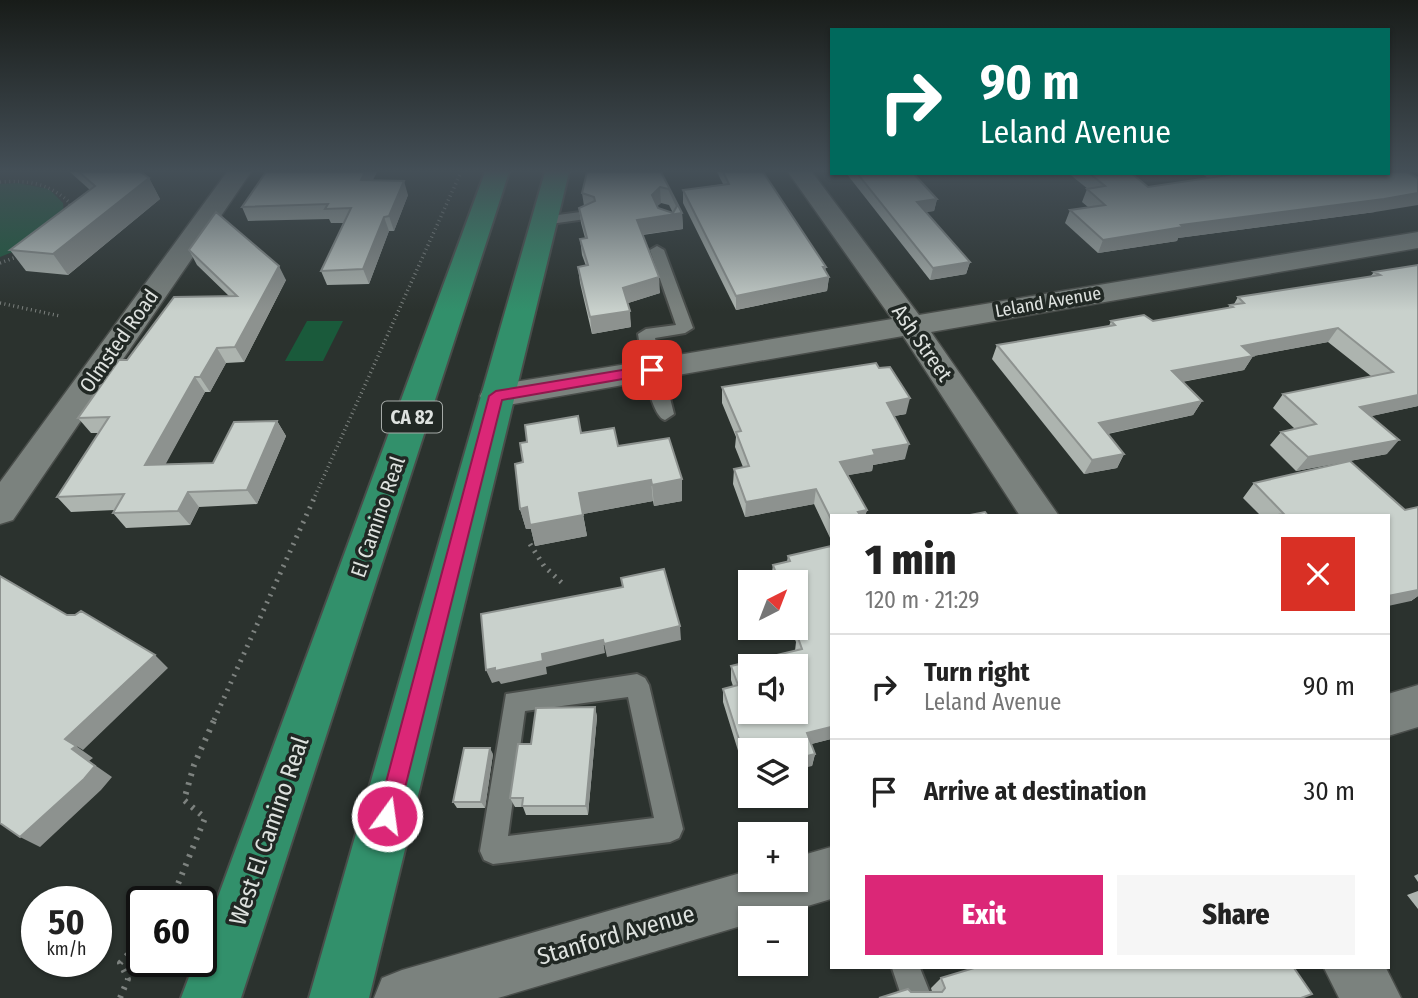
<!DOCTYPE html>
<html lang="en">
<head>
<meta charset="utf-8">
<style>
  :root { --surface:#fff; --page:#f6f6f6; --text:#222; --muted:#767676; --line:#e0e0e0; --accent:#db2777 }
  body { margin:0; font-family:"Fira Sans Condensed",sans-serif; background:var(--page); color:var(--text); height:100vh; display:flex; flex-direction:column; font-size:26px; white-space:nowrap }
  * { box-sizing:border-box; margin:0 }
  p { font-size:23px; color:var(--muted) }
  .icon { flex:none; width:38px; height:38px; fill:none; stroke:currentColor; stroke-width:2; stroke-linecap:round; stroke-linejoin:round }
  .map { position:relative; flex:1; overflow:hidden }
  .details { position:absolute; left:830px; top:514px; width:560px; height:455px; display:flex; flex-direction:column; background:var(--surface); border-radius:0px; box-shadow:0 2px 5px #0004 }
  .details>* { flex:none }
  .guide { position:absolute; left:830px; top:28px; width:560px; height:147px; border-radius:0px; box-shadow:0 2px 5px #0004; background:#00695c; color:#fff; overflow:hidden }
  .needle { width:46px; rotate:42deg }
  .tools { position:absolute; left:738px; top:570px; display:grid; gap:14px }
  .tools a { display:grid; place-items:center; width:70px; height:70px; border-radius:0px; background:var(--surface); box-shadow:0 2px 5px #0004; font-size:35px }
  .speed { position:absolute; left:21px; top:886px; display:flex; gap:14px; font-size:35px; font-weight:700; text-align:center }
  .speed>* { display:grid; place-content:center; width:91px; height:91px; border-radius:50%; background:var(--surface); box-shadow:0 2px 5px #0004; line-height:1 }
  .speed small { font-size:18px; font-weight:400 }
  .speed .limit { border:4px solid #111; border-radius:10px; background:#fff; color:#111 }
  .pin { position:absolute; display:grid; place-items:center; width:60px; height:60px; color:#fff; margin:-30px; border-radius:14px; box-shadow:0 4px 10px #0006 }
  .me { position:absolute; width:77px; margin:-38px; rotate:14deg; stroke-linejoin:round; filter:drop-shadow(0 0 5px #0008) }
  .turn { display:flex; align-items:center; gap:24px; height:147px; padding:0 35px; font-size:32px }
  .turn .icon { width:91px; height:91px; stroke-width:2.5 }
  .turn b { display:block; font-size:49px; line-height:60px }
  .round { display:grid; place-items:center; flex:none; width:74px; height:74px; border-radius:0px; background:var(--page) }
  .headline { display:flex; align-items:center; justify-content:space-between; height:119px; padding:0 35px }
  h1 { font-size:42px; font-weight:800; line-height:52px }
  .cta { display:flex; gap:14px; margin-top:auto; padding:14px 35px }
  .cta a { flex:1; height:80px; border-radius:0px; background:var(--accent); color:#fff; font-size:28px; font-weight:800; line-height:80px; text-align:center }
  .cta a+a { background:var(--page); color:var(--text) }
  ul { padding:0; list-style:none }
  li { display:flex; align-items:center; gap:21px; height:105px; padding:0 35px; border-top:2px solid var(--line) }
  li div { flex:1 }
  li b { display:block; font-size:26px }
  li em { font-style:normal }
  .map>svg:first-child { display:block }
  .green { fill:#1a5a3b }
  .lines { fill:none; stroke-linecap:round; stroke-linejoin:round }
  .lane-casing { stroke:#494d4a; stroke-width:4 }
  .street-casing { stroke:#494d4a; stroke-width:3 }
  .primary-casing { stroke:#494d4a; stroke-width:4 }
  .path-far2 { stroke:#7d827f; stroke-width:3.5; stroke-dasharray:1 3.5; stroke-linecap:butt }
  .path-far1 { stroke:#7d827f; stroke-width:5; stroke-dasharray:2 6; stroke-linecap:butt }
  .path { stroke:#7d827f; stroke-width:6; stroke-dasharray:2.5 7; stroke-linecap:butt }
  .lane { fill:#7b827e; fill-rule:evenodd }
  .street { fill:#7b827e; fill-rule:evenodd }
  .primary { fill:#32906b; fill-rule:evenodd }
  .wall { fill:#adb4af; fill-rule:evenodd }
  .shaded-wall { fill:#8d928f }
  .building { fill:#c9d1cc; stroke:#8d928f; stroke-width:2; fill-rule:evenodd }
  .route { fill:#db2777; stroke:#8e194d; stroke-width:2 }
  .labels { text-anchor:middle; stroke-width:7; stroke-linejoin:round; paint-order:stroke }
  .far-street-label { font-size:18px; fill:#dee2df; stroke:#212824 }
  .shield { fill:#212824; stroke:#a5aaa7; stroke-width:2 }
  .shield-label { font-size:19px; font-weight:bold; fill:#dee2df }
  .street-label { font-size:21px; fill:#dee2df; stroke:#212824 }
  .near-street-label { font-size:24px; fill:#dee2df; stroke:#212824 }
</style>
</head>
<body>
<div class="map">
<svg width="1418" height="998" viewBox="0 0 1418 998">
  <rect width="100%" height="100%" fill="#2b322e"/>
  <path class="green" d="M18,183L49,189L63,203L64,214L27,246L0,257V184Z
    M307,321H343L323,361H285Z"/>
  <g class="lines">
    <defs>
      <path id="lane" d="M588,211L595,215L593,218L543,225L536,221L543,217Z
        M657,246L664,250L693,328L685,333L655,338L674,414L665,420C649,415 641,351 638,334L646,329L676,325L650,250Z
        M637,674L645,678L649,685L683,829L679,838L670,842L493,864L484,860L480,851L506,694ZM628,697L654,818L508,836L525,711Z
        M892,968H920L932,998H902Z"/>
      <path id="street" d="M227,172H251L13,520L0,524V482Z
        M788,172H812L919,315L1418,232V248L931,332L1059,516H1020L903,336L678,375L667,372L663,377L652,380L496,407L484,404L480,396L484,388L496,385L652,360L663,363L667,358L678,355L892,319Z
        M1418,685V727L1388,736V694Z
        M831,847V899L764,919H751V923L498,998H374L382,978L402,970L751,870V880H796V857Z
        M1324,968H1386L1401,998H1339Z"/>
      <path id="primary" d="M485,172H509L241,998H181L195,961H201V943Z
        M545,172H569L369,998H309Z"/>
    </defs>
    <use href="#lane" class="lane-casing"/>
    <use href="#street" class="street-casing"/>
    <use href="#primary" class="primary-casing"/>
    <path class="path-far2" d="M0,182C28,180 49,183 70,203V211
      M0,263L19,256
      M0,303L60,316
      M315,496L461,172"/>
    <path class="path-far1" d="M530,544L544,566L562,583
      M214,720L316,494"/>
    <path class="path" d="M171,901L205,818L184,800L194,765L215,718
      M120,998L128,979L120,963L142,939"/>
    <use href="#lane" class="lane"/>
    <use href="#street" class="street"/>
    <use href="#primary" class="primary"/>
  </g>
  <path class="wall" d="M70,172H141L149,178L160,199L68,275L26,271L10,250L90,190Z
    M266,172H377L372,180L408,195L394,231H389L369,284L327,285L321,271L344,223H331L329,219L248,221L242,207Z
    M661,172L682,213L683,229L643,235L660,293L628,303L631,327L592,334L580,283L578,267L586,266L582,255L580,239L585,238L581,223L579,208L584,206L582,193ZM661,203L669,205L673,213L658,208L657,206Z
    M717,172H763L829,277L827,291L736,310L683,203V190L723,184Z
    M846,173H931L915,175L937,199L934,211L926,212L970,262L966,274L930,280Z
    M1068,173H1131L1148,187L1208,178L1201,173H1388L1375,212L1178,238L1177,241L1098,253L1065,223L1070,210L1088,207L1082,202L1087,189H1088Z
    M189,250L286,280L244,362L226,363L210,392H205L165,464L213,463L277,421L286,436L257,504L199,507L190,525L126,528L113,513L115,510L71,512L57,497L99,433H91L78,418L127,360L229,296L197,265Z
    M1418,265V406L1371,416L1387,454L1296,471L1270,445L1281,432L1295,429L1273,408L1283,394L1371,376L1328,342L1253,356L1244,370L1182,382L1202,401L1193,415L1108,434L1124,454L1117,468L1084,474L992,359L997,345L1109,326L1111,321H1153L1228,308L1230,305L1234,304L1238,297L1370,277L1374,272Z
    M722,387L906,414L894,416L905,459L873,465L872,471L848,475L867,510L865,516H831V540L814,504L745,517L733,484L734,469L743,467L735,447L736,437L722,403Z
    M581,433L682,501L654,506L653,501L583,514L587,536L535,546L531,529H526L520,509L523,462Z
    M1254,483L1405,510L1418,507V596L1411,601L1388,516H1261L1243,498Z
    M831,546V739L811,744L815,754L812,766L751,751V782L748,783L723,702V689L733,686L731,680V666L795,651L796,642L790,628H796V583H772L771,580L773,565L787,562L788,556Z
    M595,707L597,717L588,815H526L523,807H515L510,798L531,744Z
    M493,754L485,808H457L453,802Z
    M1418,874V882L1414,876Z
    M1418,891V909L1407,895Z
    M941,978L1301,998L911,992H932L931,988Z"/>
  <path class="shaded-wall" d="M365,172H377L366,194L361,180Z
    M149,178L160,199L68,275L53,254Z
    M404,181L408,195L394,231L389,216Z
    M660,187L661,203L653,210L652,195Z
    M1418,193V205L1375,212L1178,238L1177,241L1098,253L1103,240L1181,225Z
    M937,199L934,211L915,213L917,202Z
    M682,213L683,229L638,235L637,220Z
    M384,217L389,231L369,284L363,269Z
    M970,262L966,274L930,280L933,268Z
    M279,266L286,280L244,362L235,347Z
    M823,267H826L824,278L829,277L827,291L736,310V296Z
    M659,277L660,293L625,304L623,288Z
    M630,311L631,327L592,334L590,317Z
    M1338,328L1328,342L1253,356L1244,370L1164,385L1172,371L1242,346Z
    M217,348L226,363L210,392L200,377Z
    M195,377L205,392L157,480L145,465Z
    M1418,395V406L1349,421L1360,407Z
    M910,398L906,414L883,418L887,403Z
    M1202,401L1193,415L1092,437L1099,423Z
    M277,421L286,436L257,504L247,490Z
    M1399,440L1387,454L1296,471L1308,457Z
    M909,444L905,459L873,465L872,471L838,477L840,462L873,450Z
    M1124,454L1117,468L1084,474L1092,460Z
    M682,479V501L654,506L652,485Z
    M651,480L653,501L583,514L579,493Z
    M816,489L814,504L745,517L746,502Z
    M188,492L199,507L190,525L178,511Z
    M527,507L583,515L587,536L535,546L531,529H526L520,509Z
    M867,510L865,516H857L858,512Z
    M1418,589V596L1411,601L1388,606V596Z
    M680,626L681,640L607,657L604,644Z
    M603,640L605,653L546,667L547,674L501,684L499,681L492,683L486,670L542,654Z
    M155,655L168,668L83,750L65,739Z
    M595,707L597,717L588,815L586,806Z
    M831,727V739L804,746L807,733Z
    M76,746L93,758L89,761L112,777L101,790L40,847L20,837L72,749Z
    M490,748L493,754L485,808L481,802Z
    M815,754L812,766L796,770V759Z
    M751,770V782L748,783L749,771Z"/>
  <path class="building" d="M79,172H141L149,178L53,254L10,250L95,186Z
    M266,172H365L361,180L404,181L389,216L384,217L363,269L321,271L351,208L325,209L328,204L242,207Z
    M587,172H661L682,213L637,220L659,277L623,288L630,311L590,317L578,267L588,265L580,239L587,238L579,208L595,201L594,197L582,193ZM660,187L669,189L677,206L673,213L658,208L652,195Z
    M723,172H763L826,267H823L829,277L736,296L683,190L729,184Z
    M1388,172H1407L1418,178V193L1384,199L1181,225L1183,227L1103,240L1070,210L1105,205L1087,189L1105,186L1089,173H1131L1148,187L1229,175L1226,173H1388Z
    M857,173H913L937,199L917,202L970,262L933,268Z
    M216,212L279,266L235,347L217,348L200,377H195L145,465L213,463L234,422L277,421L247,490L188,492L178,511L113,513L124,494L57,497L109,417L78,418L119,360H127L174,297L237,296L189,250Z
    M1418,265V395L1360,407L1399,440L1308,457L1281,432L1316,424L1283,394L1393,372L1338,328L1242,346L1253,356L1172,371L1202,401L1099,423L1124,454L1092,460L997,345L1115,325L1111,321L1144,315L1153,321L1233,307L1230,305L1244,303L1238,297L1380,275L1374,272Z
    M876,363L879,368L890,367L910,398L887,403L909,444L873,450L875,455L840,462L867,510L858,512L861,516H831V519L816,489L746,502L734,469L749,466L736,432L741,431L722,387Z
    M578,416L581,433L614,428L618,446L669,438L682,479L652,485L651,480L579,493L583,515L530,525L527,507L520,509L515,464L523,462L520,443L527,442L525,425Z
    M1350,461L1405,510L1418,507V590L1388,596V516H1272L1284,514L1254,483Z
    M985,512L988,516H965Z
    M831,546V727L807,733L815,754L796,759V751H751V770L749,771L723,689L738,685L731,666L802,649L797,635L801,634L796,623V583H780L773,565L790,561L788,556ZM751,667H796V712H751Z
    M664,569L680,626L604,644L603,640L542,654L543,661L495,671V668L486,670L481,614L623,587L621,578Z
    M0,576L67,615H75L81,611L155,655L65,739L76,746L72,749L95,766L84,779L20,837L0,823Z
    M595,707L586,806H522L523,798H510L518,744H531L536,708Z
    M464,748H490L481,802H453Z
    M974,968H1294L1312,994L1301,998H879L908,989L911,992H942L945,988L941,978Z"/>
  <linearGradient id="sky" x2="0" y2="1"><stop stop-color="#181c19"/><stop offset="0.55" stop-color="#444f57"/><stop offset="1" stop-color="#444f57" stop-opacity="0"/></linearGradient>
  <rect width="1418" height="311" fill="url(#sky)"/>
  <path class="route" d="M652,365L659,370L657,373L502,400L398,816L395,823L387,826L380,823L377,816L489,396L496,391Z"/>
  <g class="labels">
    <g class="far-street-label">
      <text transform="translate(1048 302) rotate(-10)" y="6">Leland Avenue</text>
    </g>
    <rect class="shield" x="382" y="401.5" width="60" height="31" rx="5"/>
    <g class="shield-label">
      <text x="412" y="424">CA 82</text>
    </g>
    <g class="street-label">
      <text transform="translate(119 341) rotate(-55)" y="7">Olmsted Road</text>
      <text transform="translate(922 343) rotate(55)" y="7">Ash Street</text>
      <text transform="translate(378 517) rotate(-71)" y="7">El Camino Real</text>
    </g>
    <g class="near-street-label">
      <text transform="translate(269 831) rotate(-71)" y="8">West El Camino Real</text>
      <text transform="translate(616 935) rotate(-16)" y="8">Stanford Avenue</text>
    </g>
  </g>
</svg>
<div class="tools">
<a><svg class="needle" viewBox="-14 -14 28 28"><path d="M0-13l5 13h-10z" fill="#e53935"/><path d="M0 13l5-13h-10z" fill="#767676"/></svg></a>
<a><svg class="icon" aria-label="sound" viewBox="0 0 24 24"><path d="M4 9h4l5-4v14l-5-4H4zM17 9q2 3 0 6"/></svg></a>
<a><svg class="icon" aria-label="layers" viewBox="0 0 24 24"><path d="M12 4l9 5-9 5-9-5zM3 14l9 5 9-5"/></svg></a>
<a>+</a>
<a>−</a>
</div>
<div class="speed"><div>50<small>km/h</small></div><div class="limit">60</div></div>
<div class="pin" style="left:652px;top:370px;background:#d93025"><svg class="icon" aria-label="arrive" viewBox="0 0 24 24"><path d="M6 21V4h12l-3 4 3 4H6"/></svg></div>
<svg class="me" style="left:387px;top:816px" viewBox="-20 -20 40 40"><circle r="17" fill="#db2777" stroke="#fff" stroke-width="3"/><path d="M0-11L8 9 0 5-8 9z" fill="#fff"/></svg>
<div class="guide">
<div class="turn"><svg class="icon" aria-label="right" viewBox="0 0 24 24"><path d="M7 20v-9h11M14 6l5 5-5 5"/></svg><div><b>90 m</b>Leland Avenue</div></div>
</div>
<section class="details">
<div class="headline"><div><h1>1 min</h1><p>120 m · 21:29</p></div><a class="round" style="background:#d93025;color:#fff"><svg class="icon" aria-label="close" viewBox="0 0 24 24"><path d="M6 6l12 12M18 6L6 18"/></svg></a></div>
<ul>
<li><svg class="icon" aria-label="right" viewBox="0 0 24 24"><path d="M7 20v-9h11M14 6l5 5-5 5"/></svg><div><b>Turn right</b><p>Leland Avenue</p></div><em>90 m</em></li>
<li><svg class="icon" aria-label="arrive" viewBox="0 0 24 24"><path d="M6 21V4h12l-3 4 3 4H6"/></svg><div><b>Arrive at destination</b></div><em>30 m</em></li>
</ul>
<div class="cta"><a>Exit</a><a>Share</a></div>
</section>
</div>
</body>
</html>
